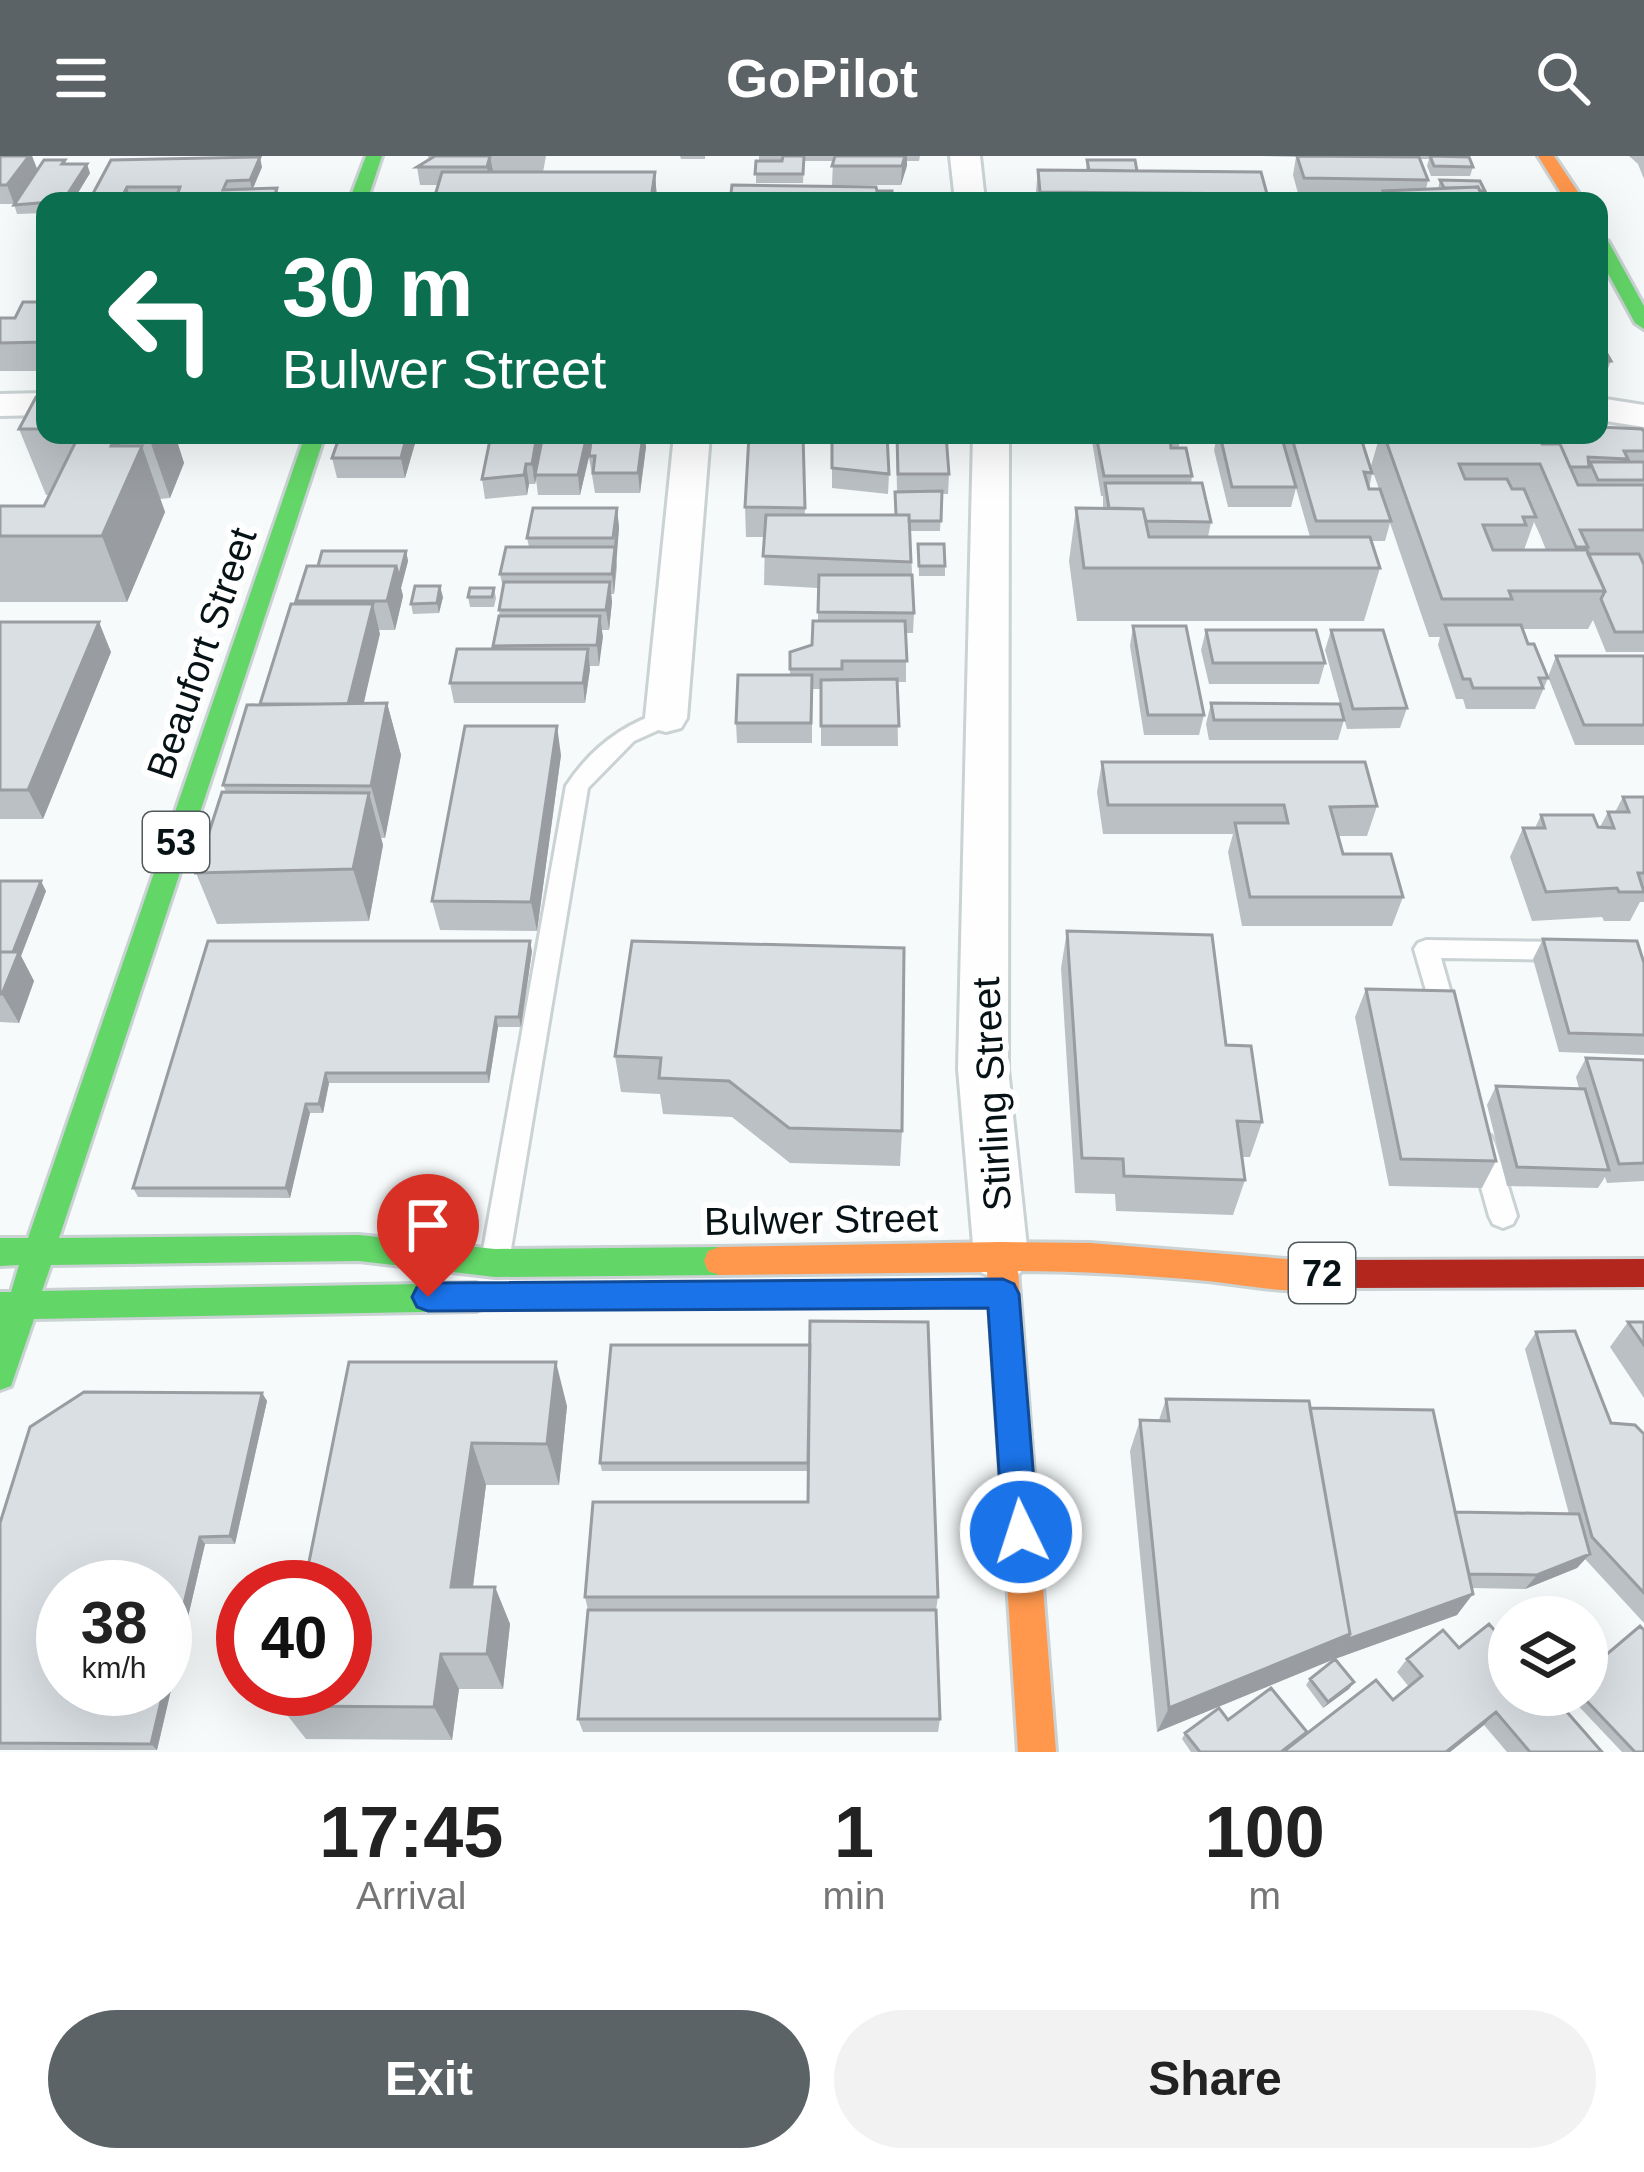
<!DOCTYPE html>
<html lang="en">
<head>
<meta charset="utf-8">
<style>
  :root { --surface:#fff; --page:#f2f2f2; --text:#222; --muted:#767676; --accent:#5b6366 }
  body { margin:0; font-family:Arial,sans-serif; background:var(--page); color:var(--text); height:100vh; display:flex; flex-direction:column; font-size:45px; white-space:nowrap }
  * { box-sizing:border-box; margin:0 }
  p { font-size:39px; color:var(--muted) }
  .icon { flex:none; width:66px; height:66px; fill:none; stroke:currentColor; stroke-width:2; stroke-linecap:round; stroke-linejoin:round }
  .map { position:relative; height:1596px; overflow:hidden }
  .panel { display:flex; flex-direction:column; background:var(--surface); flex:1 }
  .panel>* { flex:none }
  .hud { position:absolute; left:36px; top:36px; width:1572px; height:252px; border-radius:24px; box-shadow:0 12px 48px #0002; background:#0b6e4f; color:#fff; overflow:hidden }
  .buttons { position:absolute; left:1488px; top:1440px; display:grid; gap:24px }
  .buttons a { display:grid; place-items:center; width:120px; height:120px; border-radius:50%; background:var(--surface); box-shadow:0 12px 48px #0002; font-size:60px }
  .speed { position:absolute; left:36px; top:1404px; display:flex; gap:24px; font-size:60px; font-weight:700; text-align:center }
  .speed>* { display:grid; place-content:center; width:156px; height:156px; border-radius:50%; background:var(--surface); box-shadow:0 12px 48px #0002; line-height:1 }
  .speed small { font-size:30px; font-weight:400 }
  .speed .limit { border:18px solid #d22; background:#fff; color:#111 }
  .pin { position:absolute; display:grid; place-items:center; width:102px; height:102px; color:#fff; margin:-123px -51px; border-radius:50% 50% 50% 0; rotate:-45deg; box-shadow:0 0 12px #0007 }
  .pin .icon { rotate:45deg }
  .me { position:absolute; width:132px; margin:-66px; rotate:356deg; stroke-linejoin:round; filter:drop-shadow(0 0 9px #0008) }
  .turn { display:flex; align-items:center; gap:42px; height:252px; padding:0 48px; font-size:54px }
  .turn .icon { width:156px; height:156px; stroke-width:2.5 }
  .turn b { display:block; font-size:84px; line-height:102px }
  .eta { display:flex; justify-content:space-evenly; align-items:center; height:204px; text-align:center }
  .eta b { font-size:72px; font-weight:800; line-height:84px }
  .primary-button { display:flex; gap:24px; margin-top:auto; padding:24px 48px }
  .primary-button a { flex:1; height:138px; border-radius:72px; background:var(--accent); color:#fff; font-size:48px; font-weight:800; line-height:138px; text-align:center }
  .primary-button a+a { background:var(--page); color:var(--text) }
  header { display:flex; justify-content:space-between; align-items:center; height:156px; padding:0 48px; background:var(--accent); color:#fff; font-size:54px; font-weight:800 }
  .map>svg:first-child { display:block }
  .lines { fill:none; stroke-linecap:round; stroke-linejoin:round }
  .lane-casing { stroke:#cad2d4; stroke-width:6 }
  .street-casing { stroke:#cad2d4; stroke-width:6 }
  .fast-casing { stroke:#cad2d4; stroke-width:6 }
  .slow-casing { stroke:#cad2d4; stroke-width:6 }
  .jam-casing { stroke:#cad2d4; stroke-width:6 }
  .lane { fill:#fefefe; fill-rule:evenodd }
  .street { fill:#fefefe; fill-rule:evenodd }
  .fast { fill:#63d668; fill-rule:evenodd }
  .slow { fill:#ff974d; fill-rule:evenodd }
  .jam { fill:#b3261e; fill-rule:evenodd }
  .wall { fill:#bbc0c4; fill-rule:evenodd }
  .shaded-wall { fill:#999ca0 }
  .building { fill:#dadfe4; stroke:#999ca0; stroke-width:3 }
  .route { fill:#1a73e8; stroke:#114b97; stroke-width:3 }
  .labels { text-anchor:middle; stroke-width:12; stroke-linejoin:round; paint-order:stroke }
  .shield { fill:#fff; stroke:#51595c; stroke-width:3 }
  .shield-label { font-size:36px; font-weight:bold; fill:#071216 }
  .street-label { font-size:39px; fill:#071216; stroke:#fff }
</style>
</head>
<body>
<header><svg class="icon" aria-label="menu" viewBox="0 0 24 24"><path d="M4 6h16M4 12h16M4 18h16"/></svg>GoPilot<svg class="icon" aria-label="search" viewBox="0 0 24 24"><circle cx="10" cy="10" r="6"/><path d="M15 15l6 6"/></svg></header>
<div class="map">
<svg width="1644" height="1596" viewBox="0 0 1644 1596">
  <rect width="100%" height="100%" fill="#f6fafb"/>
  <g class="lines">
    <defs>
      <path id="lane" d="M666,555L674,557L677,562L674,567L634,585L588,632L509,1105L505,1114L495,1117L485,1114L481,1105L566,630C590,593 624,567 666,555Z
        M1426,784L1565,786L1573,789L1577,795L1573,801L1565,804L1441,802L1458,862L1455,869H1437L1434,862L1414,793L1418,787Z
        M1482,977L1491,980L1495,988L1517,1060L1513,1068L1503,1072L1493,1068L1489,1060L1469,988L1473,980Z"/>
      <path id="street" d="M950,0H980L985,45H955Z
        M45,237V259L0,260V238Z
        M1599,242L1644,249V271L1599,264Z
        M674,279H710L687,562L681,572L666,576L651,572L645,562Z
        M973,279H1009L1008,913L1028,1100L1020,1117L1001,1124L982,1117L974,1100L958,913Z"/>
      <path id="fast" d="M366,0H382L367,45H349Z
        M1599,80L1608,85L1644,150V173L1635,167L1599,101Z
        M305,279H325L59,1082L359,1079L495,1093L719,1091L730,1095L734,1105L730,1115L719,1119L495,1121L359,1105L51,1109L42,1135L476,1127L487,1131L492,1141L487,1151L476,1155L34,1163L11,1230L0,1234V1136H11L19,1109L0,1110V1082H28Z"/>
      <path id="slow" d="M1538,0H1554L1584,45H1566Z
        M1001,1086L1090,1087L1348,1108L1353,1118L1348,1128C1307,1143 1249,1129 1207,1125C1143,1119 1081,1115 1018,1115L1056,1596H1018L987,1116L719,1119L708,1115L704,1105L708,1095L719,1091Z"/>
      <path id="jam" d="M1644,1103V1131L1337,1132L1326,1128L1321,1118L1326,1108L1337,1104Z"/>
    </defs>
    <use href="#lane" class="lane-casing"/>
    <use href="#street" class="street-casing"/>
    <use href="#fast" class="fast-casing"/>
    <use href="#slow" class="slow-casing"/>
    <use href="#jam" class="jam-casing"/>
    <use href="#lane" class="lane"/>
    <use href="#street" class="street"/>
    <use href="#fast" class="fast"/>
    <use href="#slow" class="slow"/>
    <use href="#jam" class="jam"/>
  </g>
  <path class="wall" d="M0,0H32L37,14L65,4L66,8L90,17L73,45H45V57L17,58L14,48H0Z
    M428,0H546L543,16H655L657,45H434L438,29H420L417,11L429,4Z
    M680,0H705V3H681Z
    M759,0H920L919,5H907L901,29H832L833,5H804L803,27H756V5H759Z
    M1260,0H1456L1473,11L1470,20H1431L1427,10L1429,3H1420L1428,24L1426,33H1438L1440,24L1485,35L1483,42L1484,45H1381V42L1299,41L1293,19L1296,1Z
    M1629,0H1644V23L1638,8Z
    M111,4L262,11L253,33L277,32L279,42L278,45H175L177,41H130L128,45H89Z
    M1087,4L1267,38L1265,45H1035L1038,14H1086Z
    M45,146V215H0V162H15Z
    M1599,184L1611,205L1607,215H1599Z
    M45,241V279H175L184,307L170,342L160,343L165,356L127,446H0V350H44L50,339H46L19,273Z
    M1644,276V496H1606L1593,464L1588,473H1523L1528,488L1548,522L1535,553H1466L1463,543H1456L1438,489L1440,481H1429L1390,367L1385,385H1371L1380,412L1364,465H1077L1069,405L1076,352H1103V340H1101L1091,279H1179V292L1192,320L1191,327L1211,366L1208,381H1310L1296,332L1291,351H1228L1214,294L1217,279H1281L1284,290L1287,279H1360L1372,317L1369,333H1379L1371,310L1380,279H1599ZM1534,366L1540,379L1546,394H1524Z
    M540,279L541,287L590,279L591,288L646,291L640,337H595L589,301L580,339H538L536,323L535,328H529L527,339L485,343L482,323Z
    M803,279L805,359H895L897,336L896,279L949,318L948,338H942L940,375H910L914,457L913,477H906V526H897L898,590H821V533H812V587H737L736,567L790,519V496L812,489L818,465V432L764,429L765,381H746L745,351Z
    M832,279L889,318L888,338L832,332Z
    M416,284L405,322H337L332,302Z
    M617,352L619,372L616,398L617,411L614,438H611L612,446L609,474H602L599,510H590L585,547H454L450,527L494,493L503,432L500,418L529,391L527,382Z
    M918,388L945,410V420H919Z
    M406,395L408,405L401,432L403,440L395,474H379L364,547H387L401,599L385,682H381L383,689L369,765L217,768L196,717L226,636L223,629L261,549L298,448L296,445L318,410Z
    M494,432L496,442L494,451H470L468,441Z
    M443,441L439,457L413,458L411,448Z
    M0,466L111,496L43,663H0Z
    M1133,470L1204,559L1199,579H1144L1130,490Z
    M1206,474L1325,507L1319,528H1209L1201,494Z
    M1331,474L1407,552L1400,572L1347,573L1325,494Z
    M1556,500H1644V589H1575L1548,521Z
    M1211,547L1344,564L1338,584H1209L1206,568Z
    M561,599L537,775L440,774L432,745Z
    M1102,606L1377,650L1367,680H1338L1343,698L1403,741L1392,770H1242L1228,696L1233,678H1103L1097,636Z
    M1623,641H1644V746H1640L1630,765H1604L1602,761L1532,765L1510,701L1523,672H1535L1541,659L1600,671L1608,656H1615Z
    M0,725L46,735L21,800L34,825L19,867L0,866Z
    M1067,775L1226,889L1262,966L1250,1001H1242L1245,1024L1233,1059L1116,1055L1115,1038L1075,1037L1061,812Z
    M1543,783L1644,807V899L1559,896L1533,803Z
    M632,785L902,975L900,1010L790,1007L732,961L663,958L660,938L621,936L615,900Z
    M532,795L521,871H498L489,927H329L323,957H310L290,1042L138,1041L133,1032Z
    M1366,833L1496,1005L1482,1032L1389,1030L1355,861Z
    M1586,902L1644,904V1025L1607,1027L1605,1021L1598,1032L1507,1030L1487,949L1496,930L1579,932L1576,921Z
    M1628,1166H1644V1242L1610,1191Z
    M1536,1176L1611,1267L1644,1278V1467L1585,1403L1577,1412L1525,1433L1472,1432L1457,1459L1332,1504L1157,1576L1130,1295L1140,1264H1159L1166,1243L1310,1252L1455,1356L1569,1358L1525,1193Z
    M810,1189L938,1441L936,1454L940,1563L938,1576H583L578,1563L588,1454L585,1441L808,1346V1315H602L600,1307Z
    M349,1206L567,1250L559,1329H486L473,1431H495L510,1468L503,1533H459L452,1584L306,1583L280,1550Z
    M262,1237L267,1245L235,1388H205L157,1594H0V1367Z
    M1459,1492L1602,1596H1507L1484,1569L1450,1596H1191L1182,1583L1185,1577L1228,1564L1304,1580L1393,1544L1409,1531L1397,1516L1407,1503Z
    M1310,1523L1354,1526L1349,1533L1323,1552L1306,1529Z
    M1568,1539H1587L1644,1596H1622Z"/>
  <path class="shaded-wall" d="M29,0H32L38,15L14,48L7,29Z
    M490,0L493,15L490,30L487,11Z
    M905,0H907V10L901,29L902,10Z
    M260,1L262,11L252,34L250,24Z
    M87,8L90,17L73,45H63Z
    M655,16L657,44L651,45V43Z
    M127,31L130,41L128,45H120Z
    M116,279H117L130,316L142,290L165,356L127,446L102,380L111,290Z
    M148,279H175L184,307L170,342Z
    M407,279H414L416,284L405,322L401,302Z
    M537,279H540L542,291L535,328L532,308Z
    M587,279H590L591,292L580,339L578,319Z
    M643,279H645L646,291L640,337L638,317Z
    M526,308L529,328L527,339L524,319Z
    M617,352L619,372L614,438L612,418Z
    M406,395L408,405L401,432L403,440L395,474L387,445L396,410Z
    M610,426L612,446L609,474L606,454Z
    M440,430L443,441L439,457L437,447Z
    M373,448L380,478L356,579L348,549Z
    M600,460L603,481L599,510L597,489Z
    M99,466L111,496L43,663L28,634Z
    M588,493L590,514L585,547L583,527Z
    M387,547L401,599L385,682L371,630Z
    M557,570L561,599L537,775L531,746Z
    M369,637L383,689L369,765L353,713Z
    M41,725L46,735L21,800L34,825L19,867L2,838L10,804Z
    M530,785L532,795L521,871L519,861Z
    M496,861L498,871L489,927L487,917Z
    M326,917L329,927L323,957L319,948Z
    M306,948L310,957L290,1042L286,1032Z
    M556,1206L567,1250L559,1329L547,1288Z
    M262,1237L267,1245L235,1388L230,1380Z
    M472,1287L486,1329L468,1468L451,1431Z
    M200,1381L205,1388L157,1594L151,1588Z
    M1590,1398L1577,1412L1525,1433L1537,1419Z
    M495,1431L510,1468L503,1533L487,1498Z
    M1473,1438L1457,1459L1332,1504L1346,1484Z
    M1350,1478L1332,1504L1157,1576L1169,1552Z
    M441,1498L459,1533L452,1584L434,1551Z
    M1354,1526L1349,1533L1323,1552L1328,1546Z
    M1496,1556L1484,1569L1450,1596H1446Z"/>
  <path class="building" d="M0,0H29L7,29H0Z
    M435,0H490L487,11H417Z
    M783,0H804L803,18H755L756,5H782Z
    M835,0H905L902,10H832Z
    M1297,0L1419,1L1428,24L1304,22Z
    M1430,0L1469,1L1473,11L1434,10Z
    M260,1L250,24L227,25L223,34L277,32L273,45H175L180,31H127L120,45H89L111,4Z
    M44,4H65L62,8H87L63,45L14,49Z
    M1087,4H1135L1137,15L1089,14Z
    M1038,14L1261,16L1267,38L1040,36Z
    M442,16H655L651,43H434Z
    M1440,24L1480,25L1485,35H1480L1478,31L1444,32Z
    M732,29L876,31L877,35H892V45H730Z
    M1478,31L1484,45H1421L1386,41L1383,35Z
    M23,146H45V186L0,187V162H15Z
    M1599,184L1611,205H1599Z
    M36,241H45V273H19Z
    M1599,271L1642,273L1644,276V295H1624L1628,303L1588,301L1589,311H1570L1560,288H1542L1538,279H1599Z
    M79,279H116L111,290H142L102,380H0V350H44Z
    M340,279H407L401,302H332Z
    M491,279H537L532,308H526L524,319L482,323Z
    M543,279H587L578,319H535Z
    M592,279H643L638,317H593L595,300H589Z
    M749,279H803L805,352L745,351Z
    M832,279H887L889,318L832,312Z
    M897,279H946L949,318H898Z
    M1096,279H1179L1180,283H1170L1171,292H1186L1192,320H1104Z
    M1220,279H1281L1296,331H1232Z
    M1291,279H1360L1372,317L1364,316L1369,333H1380L1391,365H1316Z
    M1384,279H1538L1542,288H1560L1578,329H1644V374H1580L1588,391H1576L1540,308H1459L1465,323H1507L1512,333H1524L1536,361H1523L1526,369H1483L1493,394H1587L1605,435H1509L1512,443H1442Z
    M1590,306H1644V324H1598Z
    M1105,327H1202L1211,366L1146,365L1143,353L1109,352Z
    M942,335L941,365H909V359H896L895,336Z
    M533,352H617L613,382H527Z
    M1076,352L1143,353L1149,381H1370L1380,412H1084Z
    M766,359H909L911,406L763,400Z
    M918,388H944L945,410H919Z
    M506,391H615L612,418H500Z
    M322,395H406L399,422L396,410H318Z
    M1588,398H1639L1644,409V476H1615L1601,443L1605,435Z
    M307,410H396L387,445H296Z
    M819,419H912L914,457L818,456Z
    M504,426H610L606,454H499Z
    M415,430H440L437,447L411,448Z
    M470,432H494L492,441H468Z
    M291,448H373L348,548H260Z
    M499,460H600L597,489L493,490Z
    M813,465H905L907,505H842V513H790V496L812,489Z
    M0,466H99L28,634H0Z
    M1445,469H1521L1528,488H1534L1548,522H1539L1543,532H1473L1470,523H1463Z
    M1133,470H1186L1204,559H1148Z
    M1206,474H1316L1325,507H1213Z
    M1331,474H1383L1407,552L1353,553Z
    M457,493H588L583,527H450Z
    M1556,500H1644V569H1584Z
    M738,519H812L811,567H736Z
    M897,523L899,570H821V524Z
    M387,547L371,630L223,629L247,549Z
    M1211,547L1340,548L1344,564H1214Z
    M465,570H557L531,746L432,745Z
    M1102,606H1365L1377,650L1330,651L1343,698H1391L1403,741H1250L1235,667H1288L1284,649H1108Z
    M222,636L369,637L353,713L196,717Z
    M1623,641H1644V717H1638L1644,736H1619L1617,732L1546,736L1523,672H1545L1541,659H1593L1598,671L1614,672L1608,656H1629Z
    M0,725H41L13,796H0Z
    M1067,775L1212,779L1226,889L1251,890L1262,966L1237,965L1245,1024L1124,1020L1123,1003L1082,1002Z
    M1543,783L1637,785L1644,807V879L1569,877Z
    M208,785H530L519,861H496L487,917H326L319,948H306L286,1032H133Z
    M632,785L904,792L902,975L789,972L729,925L659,922L661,902L615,900Z
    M0,796H19L2,838H0Z
    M1366,833L1454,835L1496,1005L1401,1003Z
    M1586,902L1644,904V1007L1619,1008Z
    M1496,930L1585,933L1609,1014L1517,1011Z
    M810,1165L928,1166L938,1441H585L593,1346H808Z
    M1628,1166H1644V1189Z
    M1575,1175L1611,1267L1635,1269L1644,1278V1437L1592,1381L1536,1176Z
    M611,1189H810L808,1307H600Z
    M349,1206H556L547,1288L472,1287L451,1431H495L487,1498H441L434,1551L280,1550L284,1533H345V1431H304Z
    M84,1236L262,1237L230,1380L200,1381L165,1527V1431H63V1533H164L151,1588L0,1587V1367L30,1271Z
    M1166,1243L1309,1245L1350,1478L1169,1552L1140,1264L1169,1265Z
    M1310,1252L1433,1254L1473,1438L1346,1484L1350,1478Z
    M1455,1356L1579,1358L1590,1398L1537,1419L1469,1418Z
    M588,1454H936L940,1563H578Z
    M1489,1468L1509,1491V1539H1552L1602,1596H1530L1496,1556L1446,1596H1283L1376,1524L1393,1544L1422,1520L1407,1503L1443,1474L1459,1492Z
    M1640,1470L1644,1474V1596H1635L1581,1539H1587V1515Z
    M1335,1503L1354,1526L1328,1546L1310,1523Z
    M1271,1532L1307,1576L1281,1596H1200L1185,1577L1219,1552L1228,1564Z"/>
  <path class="route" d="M1003,1123L1014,1128L1019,1138L1038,1376L1033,1388L1021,1393L1008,1388L1003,1376L988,1152L428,1155L417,1151L412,1141L417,1131L428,1127Z"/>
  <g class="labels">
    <g class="shield">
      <rect x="143" y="656" width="66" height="60" rx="9"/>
      <rect x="1289" y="1087" width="66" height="60" rx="9"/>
    </g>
    <g class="shield-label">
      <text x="176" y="699">53</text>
      <text x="1322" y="1130">72</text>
    </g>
    <g class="street-label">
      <text transform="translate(201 497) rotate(-71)" y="14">Beaufort Street</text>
      <text transform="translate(991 938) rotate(-93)" y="14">Stirling Street</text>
      <text transform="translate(821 1063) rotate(-1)" y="14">Bulwer Street</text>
    </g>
  </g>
</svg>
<div class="buttons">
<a><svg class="icon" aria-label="layers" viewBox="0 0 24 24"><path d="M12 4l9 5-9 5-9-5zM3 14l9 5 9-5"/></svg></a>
</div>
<div class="speed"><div>38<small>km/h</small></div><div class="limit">40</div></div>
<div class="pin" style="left:428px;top:1141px;background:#d93025"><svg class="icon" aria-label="arrive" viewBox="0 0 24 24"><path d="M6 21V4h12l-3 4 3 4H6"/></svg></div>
<svg class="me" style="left:1021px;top:1376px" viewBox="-20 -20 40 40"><circle r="17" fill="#1a73e8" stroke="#fff" stroke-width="3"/><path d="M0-11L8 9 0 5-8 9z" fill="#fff"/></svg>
<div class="hud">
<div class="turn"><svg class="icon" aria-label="left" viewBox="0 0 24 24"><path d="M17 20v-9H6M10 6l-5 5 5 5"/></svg><div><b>30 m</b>Bulwer Street</div></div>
</div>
</div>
<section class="panel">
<div class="eta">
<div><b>17:45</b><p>Arrival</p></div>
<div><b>1</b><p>min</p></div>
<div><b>100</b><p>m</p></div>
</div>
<div class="primary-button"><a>Exit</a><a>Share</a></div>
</section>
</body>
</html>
